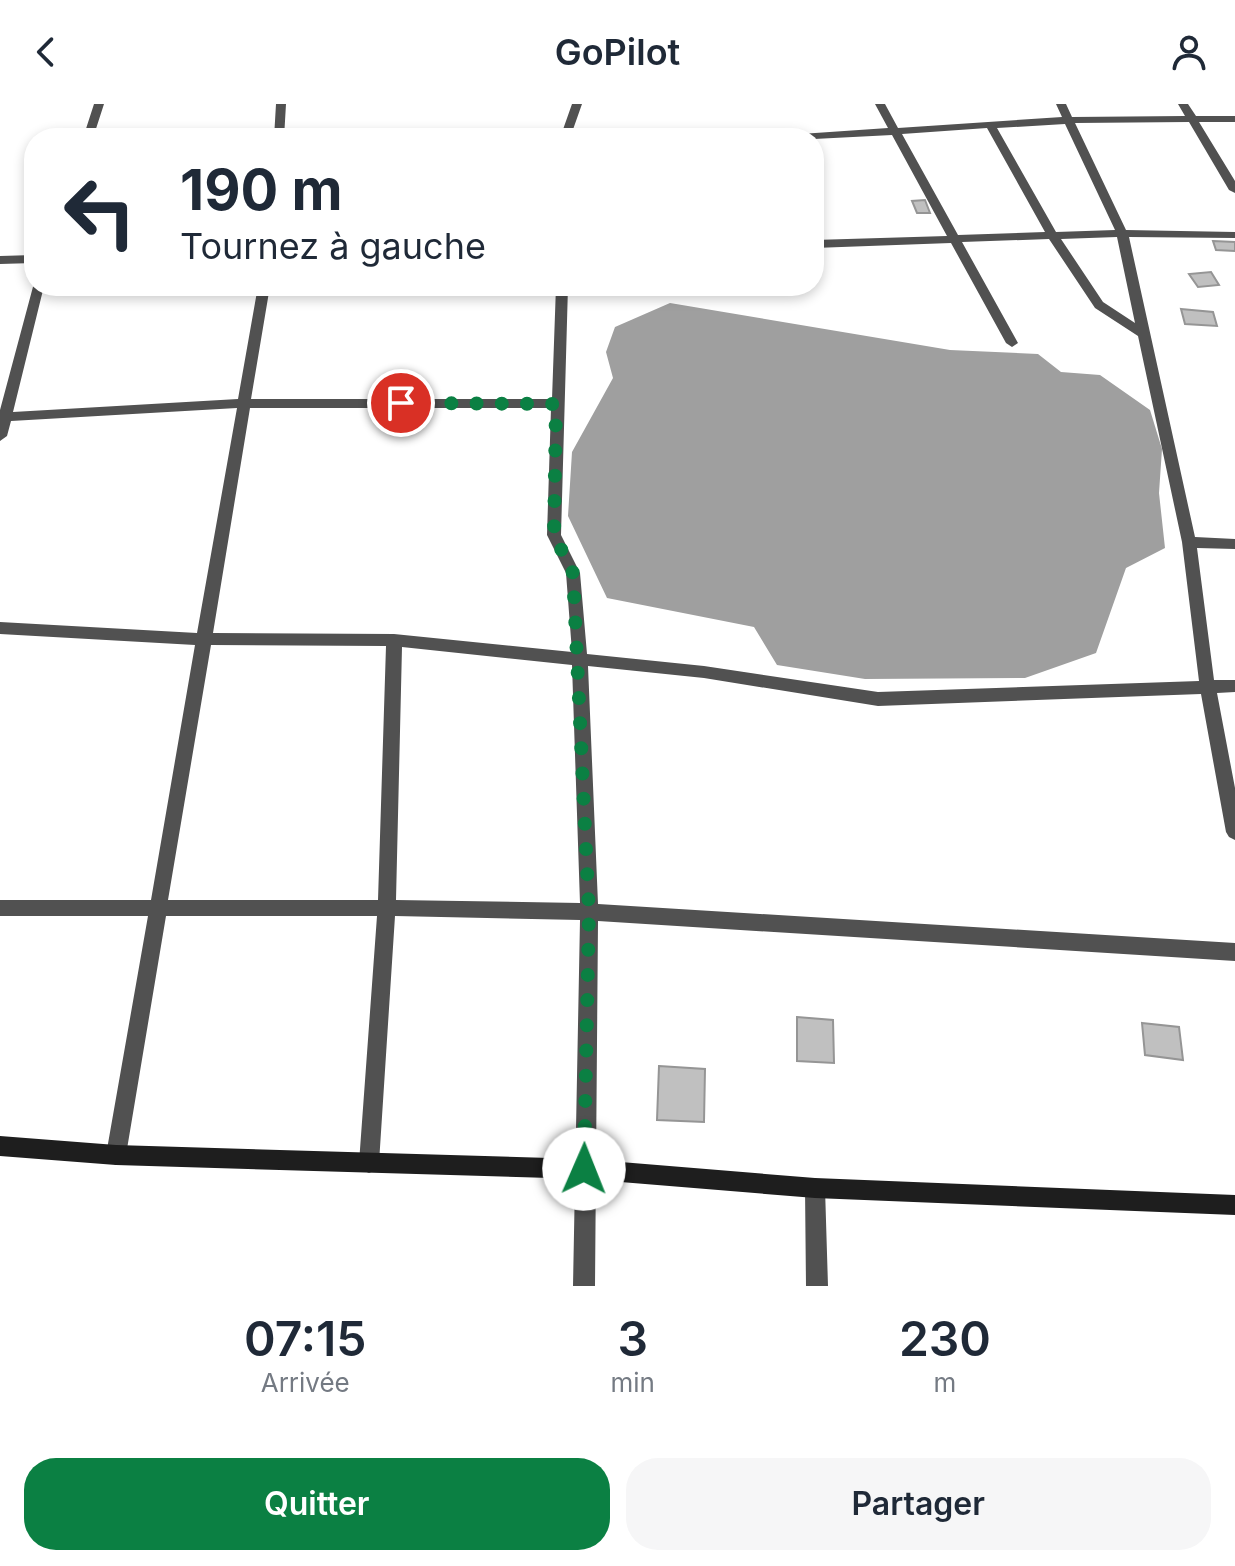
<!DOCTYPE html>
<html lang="fr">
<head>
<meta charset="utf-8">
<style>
  :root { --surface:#fff; --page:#f6f6f7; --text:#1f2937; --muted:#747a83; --accent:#0b8043 }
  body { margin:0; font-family:Inter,sans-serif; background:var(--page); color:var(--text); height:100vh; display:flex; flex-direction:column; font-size:30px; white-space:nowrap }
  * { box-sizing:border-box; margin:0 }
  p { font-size:26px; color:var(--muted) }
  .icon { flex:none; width:44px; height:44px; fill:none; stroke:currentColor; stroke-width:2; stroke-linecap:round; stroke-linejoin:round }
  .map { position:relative; height:1182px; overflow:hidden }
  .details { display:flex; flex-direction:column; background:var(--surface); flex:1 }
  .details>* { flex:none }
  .hud { position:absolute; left:24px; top:24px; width:800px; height:168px; border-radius:32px; box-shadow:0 4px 12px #0003; background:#fff; color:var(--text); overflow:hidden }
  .pin { position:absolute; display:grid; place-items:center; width:68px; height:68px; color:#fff; margin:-34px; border:4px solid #fff; border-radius:50%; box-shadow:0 2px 8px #0007 }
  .me { position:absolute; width:88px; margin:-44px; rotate:1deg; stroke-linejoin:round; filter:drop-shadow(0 0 6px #0008) }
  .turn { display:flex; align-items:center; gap:28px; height:168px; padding:0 24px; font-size:36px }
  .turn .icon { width:104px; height:104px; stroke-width:2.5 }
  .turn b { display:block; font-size:56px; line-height:68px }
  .eta { display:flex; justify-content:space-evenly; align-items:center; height:136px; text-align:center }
  .eta b { font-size:48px; font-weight:600; line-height:56px }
  .action { display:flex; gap:16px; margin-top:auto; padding:16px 24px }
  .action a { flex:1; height:92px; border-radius:32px; background:var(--accent); color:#fff; font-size:32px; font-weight:600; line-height:92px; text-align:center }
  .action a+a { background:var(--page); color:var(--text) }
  header { display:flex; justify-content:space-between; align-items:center; height:104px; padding:0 24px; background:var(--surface); font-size:36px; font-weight:600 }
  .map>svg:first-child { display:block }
  .water { fill:#9f9f9f }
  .building { fill:#c0c0c0; stroke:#959595; stroke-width:2 }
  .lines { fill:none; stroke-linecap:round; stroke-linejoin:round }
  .street { fill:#515151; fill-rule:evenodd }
  .secondary { fill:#1e1e1e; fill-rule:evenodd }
  .route { stroke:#0b8043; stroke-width:14; stroke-dasharray:0 25.2 }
</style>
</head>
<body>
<header><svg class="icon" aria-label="back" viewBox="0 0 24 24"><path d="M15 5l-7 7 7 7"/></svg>GoPilot<svg class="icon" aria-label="person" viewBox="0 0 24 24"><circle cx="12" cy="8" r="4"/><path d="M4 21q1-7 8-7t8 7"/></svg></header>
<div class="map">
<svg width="1235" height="1182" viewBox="0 0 1235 1182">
  <rect width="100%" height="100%" fill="#fff"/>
  <path class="water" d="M670,199L950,246L1038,250L1061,268L1100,271L1150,306L1162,345L1159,389L1165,444L1126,464L1096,549L1025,574L865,575L777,561L754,523L607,494L568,412L572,348L613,274L606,248L615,223Z"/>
  <path class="building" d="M925,96L930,109H917L912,97Z
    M1213,137L1235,138V147L1216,146Z
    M1211,168L1219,181L1198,183L1189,170Z
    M1181,205L1213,208L1217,222L1185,220Z
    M797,913L833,916L834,959L797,957Z
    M1142,919L1179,923L1183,956L1145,951Z
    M659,962L705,965L704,1018L657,1016Z"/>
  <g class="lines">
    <path class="street" d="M94,0H104L93,34H83Z
      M276,0H286L284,34H274Z
      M572,0H582L570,34H560Z
      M875,0H885L898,24L1062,13L1056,0H1066L1072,13L1185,12L1178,0H1188L1196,12H1235V18H1199L1235,77V89L1229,86L1189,18L1075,19L1126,126L1235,128V134L1129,133L1195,433L1235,435V445L1197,444L1214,576H1235V588L1217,589L1235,684V736L1229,733L1226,728L1201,590L878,602L704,574L588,562L598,800L1235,839V857L598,817L595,1182H573L580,816L395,812L379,1059L376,1066L369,1069L362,1066L359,1059L377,812H166L126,1051L123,1058L116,1061L109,1058L106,1051L148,812H0V796H151L195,541L0,530V518L197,529L237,304L11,317L7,332L0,337V306L34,179V182H44L13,308L238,295L258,182H270L251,295H552L556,182H568L561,431L580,469L587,550L704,562L878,588L1199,577L1182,438L1138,232L1095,204L1049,135L962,138L1018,239L1012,243L1006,239L951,139L814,144V136L947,132L892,31L814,35L781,34L786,31L888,24ZM1065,20L1115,126L1056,128L997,24ZM987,24L1045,128L958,131L902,30ZM1117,133L1135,219L1103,198L1061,135ZM250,304H551L547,431L566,469L572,548L394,530L213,529ZM211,541L386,542L378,796H168ZM402,543L572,561L580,799L396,796Z
      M34,151V159L0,160V152Z
      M815,1074L822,1077L825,1084L828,1182H806L805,1084L808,1077Z"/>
    <path class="secondary" d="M0,1032L116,1041L584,1055L815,1074L1235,1091V1111L815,1094L584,1075L116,1061L0,1052Z"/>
  </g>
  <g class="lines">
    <path class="route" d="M401,299L556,300L554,431L573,469L589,808L584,1065"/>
  </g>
</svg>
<div class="pin" style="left:401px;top:299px;background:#d93025"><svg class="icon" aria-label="arrive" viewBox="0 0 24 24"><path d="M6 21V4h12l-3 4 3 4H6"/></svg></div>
<svg class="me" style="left:584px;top:1065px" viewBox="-20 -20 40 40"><circle r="19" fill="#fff"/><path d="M0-13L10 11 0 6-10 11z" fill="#0b8043"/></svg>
<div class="hud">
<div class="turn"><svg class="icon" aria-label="left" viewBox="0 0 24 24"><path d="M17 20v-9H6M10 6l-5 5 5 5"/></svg><div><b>190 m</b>Tournez à gauche</div></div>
</div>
</div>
<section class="details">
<div class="eta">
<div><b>07:15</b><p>Arrivée</p></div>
<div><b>3</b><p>min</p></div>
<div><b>230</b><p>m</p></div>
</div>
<div class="action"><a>Quitter</a><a>Partager</a></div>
</section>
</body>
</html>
